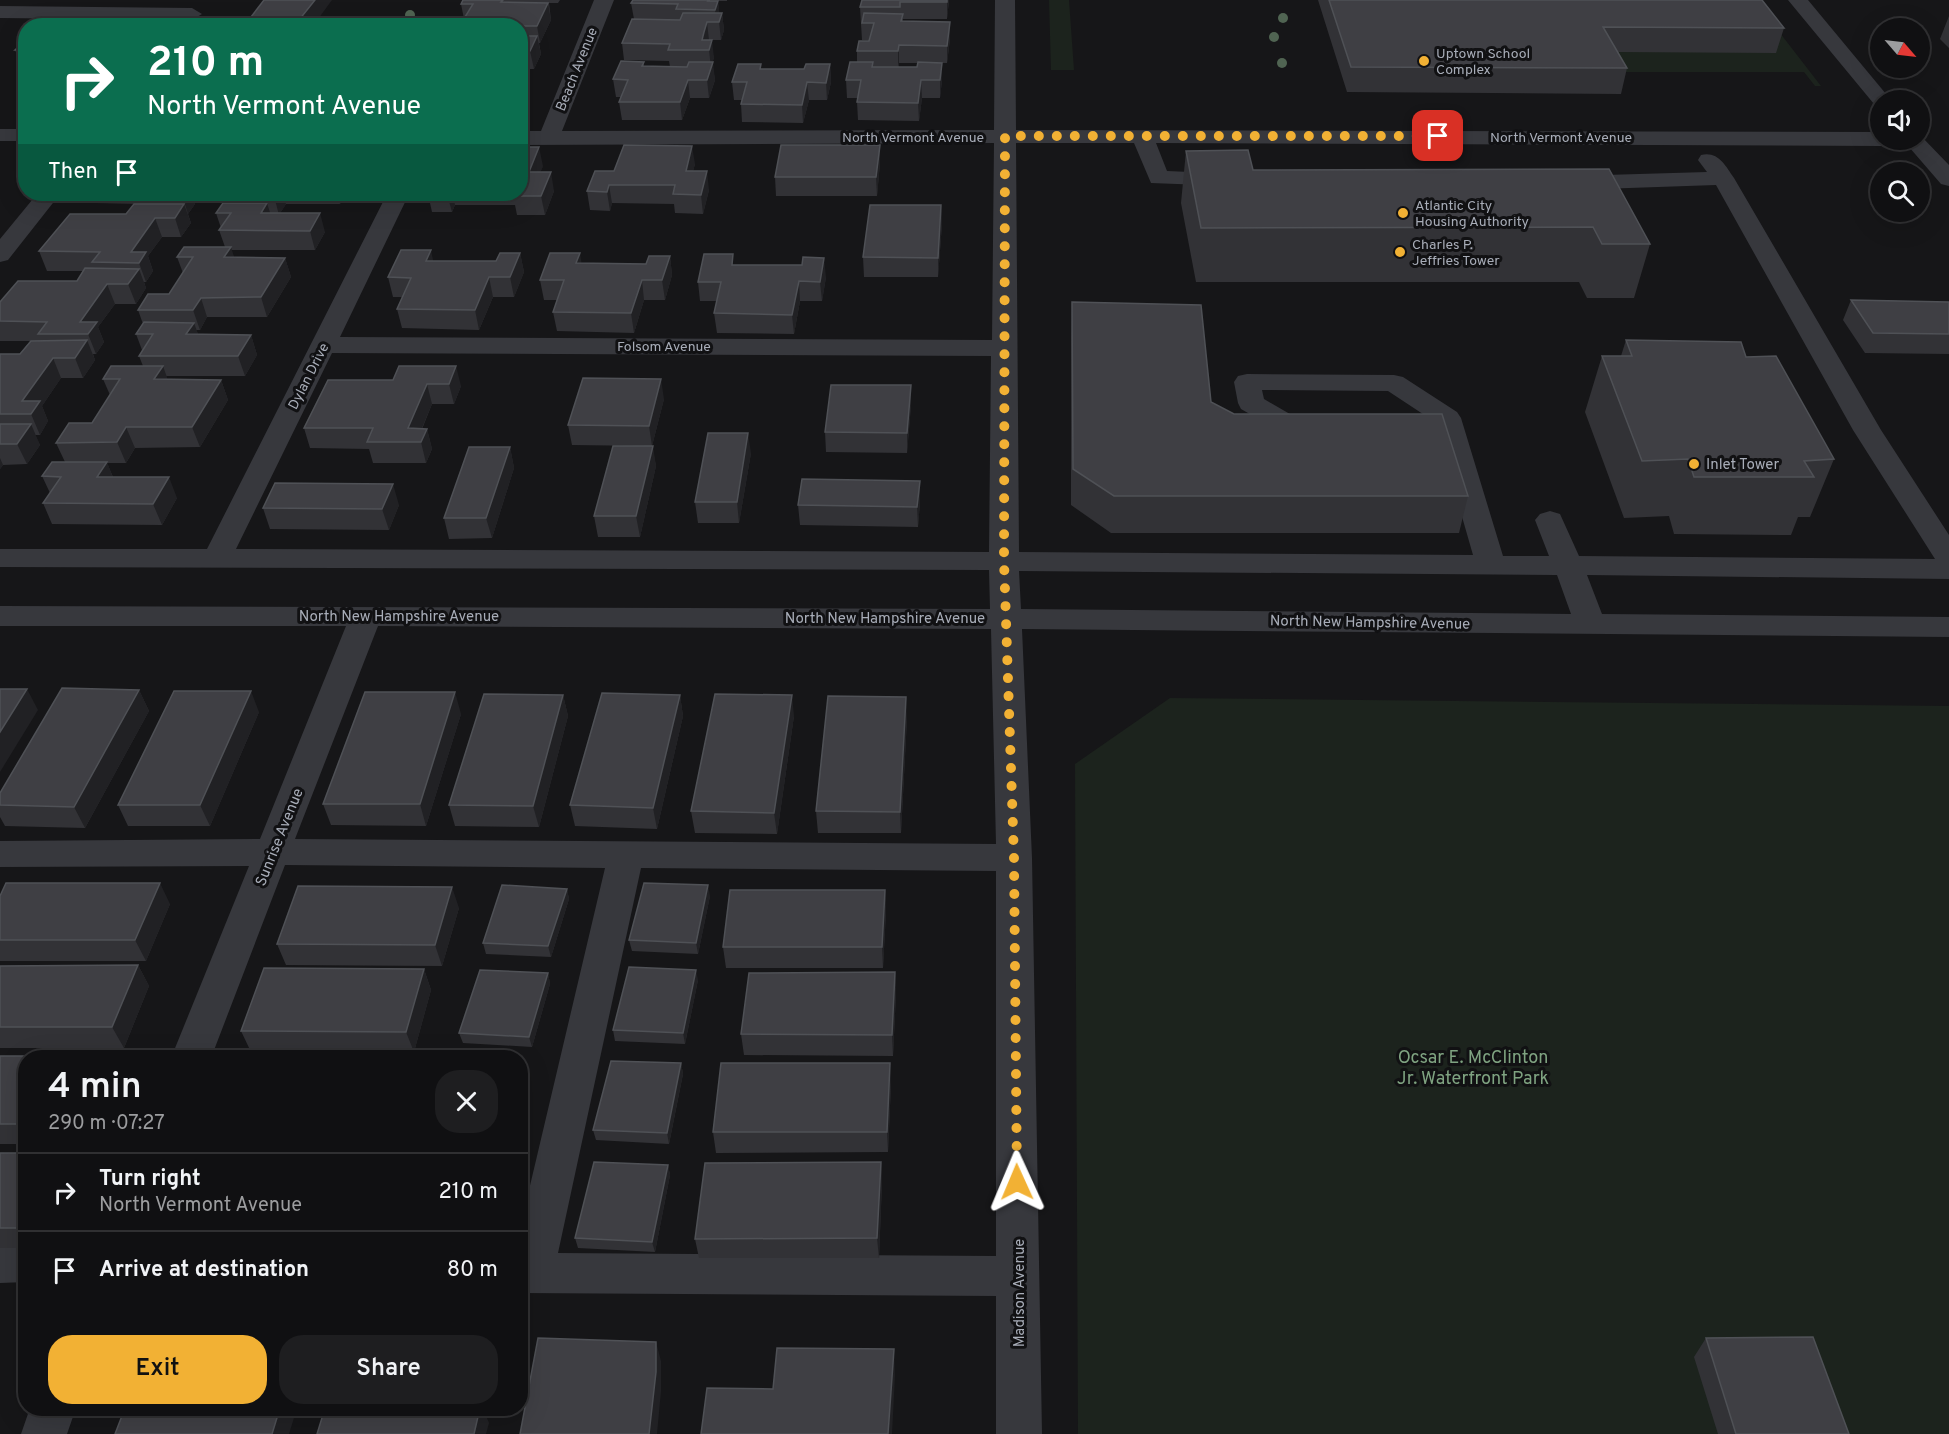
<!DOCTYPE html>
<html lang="en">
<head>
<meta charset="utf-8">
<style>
  :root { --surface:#101012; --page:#1e1e20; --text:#f1f3f6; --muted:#9c9d9f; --line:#303032; --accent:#f2b134 }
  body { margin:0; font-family:Overpass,sans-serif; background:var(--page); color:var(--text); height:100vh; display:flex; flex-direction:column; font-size:22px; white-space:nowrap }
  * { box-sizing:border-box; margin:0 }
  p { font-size:20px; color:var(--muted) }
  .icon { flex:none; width:33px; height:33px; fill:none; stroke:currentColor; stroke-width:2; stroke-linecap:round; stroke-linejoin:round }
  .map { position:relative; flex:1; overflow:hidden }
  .drawer { position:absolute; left:18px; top:1050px; width:510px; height:366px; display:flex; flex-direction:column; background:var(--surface); border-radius:24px; box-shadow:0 6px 24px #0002,0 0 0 2px var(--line) }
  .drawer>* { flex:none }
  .banner { position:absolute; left:18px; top:18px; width:510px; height:183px; border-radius:24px; box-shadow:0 6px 24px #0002,0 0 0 2px var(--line); background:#0b6e4f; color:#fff; overflow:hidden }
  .needle { width:39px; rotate:118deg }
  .controls { position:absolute; left:1870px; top:18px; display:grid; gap:12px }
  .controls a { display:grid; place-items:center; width:60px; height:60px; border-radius:50%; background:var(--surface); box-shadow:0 6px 24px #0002,0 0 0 2px var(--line); font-size:30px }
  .pin { position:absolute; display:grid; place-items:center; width:51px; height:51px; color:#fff; margin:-26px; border-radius:12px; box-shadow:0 3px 9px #0006 }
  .me { position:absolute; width:66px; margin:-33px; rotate:359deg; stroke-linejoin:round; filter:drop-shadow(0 0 4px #0008) }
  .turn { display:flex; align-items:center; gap:21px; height:126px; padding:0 30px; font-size:27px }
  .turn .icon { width:78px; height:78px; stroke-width:2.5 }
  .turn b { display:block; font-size:42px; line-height:51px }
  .then { display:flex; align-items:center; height:57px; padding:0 30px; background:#0003; gap:12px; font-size:22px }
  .round { display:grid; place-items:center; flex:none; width:63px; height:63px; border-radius:24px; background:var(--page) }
  .head { display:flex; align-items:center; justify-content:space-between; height:102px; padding:0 30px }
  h1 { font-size:36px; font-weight:600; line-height:45px }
  .primary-button { display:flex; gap:12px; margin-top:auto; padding:12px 30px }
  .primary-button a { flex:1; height:69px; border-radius:24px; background:var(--accent); color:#111; font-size:24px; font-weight:600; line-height:69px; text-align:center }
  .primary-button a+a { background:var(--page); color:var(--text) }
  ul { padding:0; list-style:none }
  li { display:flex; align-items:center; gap:18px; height:78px; padding:0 30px; border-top:2px solid var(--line) }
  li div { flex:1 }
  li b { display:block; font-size:22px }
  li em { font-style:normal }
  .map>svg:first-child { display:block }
  .green { fill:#1c231d }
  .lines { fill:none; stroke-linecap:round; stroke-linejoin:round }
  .minor { fill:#37383d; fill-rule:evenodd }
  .tree { fill:#506452 }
  .wall { fill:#323236; fill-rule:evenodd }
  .shaded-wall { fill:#212124 }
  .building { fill:#3f3f44; stroke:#4f5156; stroke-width:1.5 }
  .route { stroke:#f2b134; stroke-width:10; stroke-dasharray:0 18 }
  .poi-dot { fill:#f2b134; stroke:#111113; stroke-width:2 }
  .labels { text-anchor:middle; stroke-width:6; stroke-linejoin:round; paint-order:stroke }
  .far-poi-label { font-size:14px; fill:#a8adb8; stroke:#111113; text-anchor:start }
  .far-street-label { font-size:14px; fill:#a8adb8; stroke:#111113 }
  .poi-label { font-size:15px; fill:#a8adb8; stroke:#111113; text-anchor:start }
  .street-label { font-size:15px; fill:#a8adb8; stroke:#111113 }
  .near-park-label { font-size:18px; fill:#7fa381; stroke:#111113 }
</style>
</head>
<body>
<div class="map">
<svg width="1949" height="1434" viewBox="0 0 1949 1434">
  <rect width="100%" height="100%" fill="#161618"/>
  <path class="green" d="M1049,0H1069L1074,70H1051Z
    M1780,33L1821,86H1815L1804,72H1608L1597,52Z
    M1170,698L1949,706V1434H1078L1075,764Z"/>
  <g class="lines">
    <path class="minor" d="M594,0H614L562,131L994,130L995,0H1015L1016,130L1881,132V140H1892L1889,144L1881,146L1156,143L1167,171L1237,174L1240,179L1237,184L1229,186L1151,183L1134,143H1016L1019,552L1473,555L1440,440L1391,437L1387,431L1391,425L1435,422L1388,391L1262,390L1264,399L1302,421L1321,423L1325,429L1321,435C1290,442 1267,423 1241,409L1238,403L1234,382L1238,376L1247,374L1394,375L1403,377L1457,412L1461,418L1503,556H1549L1535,520L1540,514L1550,511L1560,514L1579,556L1935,559L1853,430L1716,185L1571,190L1563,188L1560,183L1563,178L1571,176L1707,172L1698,160L1701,155C1718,151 1725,165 1734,178L1881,430L1949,535V579L1587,575L1602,614L1949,617V637L1022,629L1032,858L1042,1434H996V1296L520,1293V1228L605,868L285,865L211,1058H171L249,866L0,867V841L260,839L346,626H0V606L990,609L989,570L0,567V549H207L387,194H409L340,337L992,340L994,143L520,145V131H541ZM332,353L991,356L989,552L236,549ZM1019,571L1557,575L1571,614L1021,609ZM378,626L991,629L996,844L295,839ZM641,868L996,871V1256L558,1253Z
      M1788,0H1808L1891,100H1881V106L1874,104Z
      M0,6L192,8L202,14L192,20L0,18Z
      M0,129H26V141H0Z
      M1920,135L1949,165V186L1941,184L1903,140H1920Z
      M37,194H60L8,260L0,262V239Z
      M26,1242V1282L0,1283V1243Z
      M30,1408H76L67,1434H21Z"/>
  </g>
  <g class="tree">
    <circle cx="410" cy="15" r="5"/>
    <circle cx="1283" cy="18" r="5"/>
    <circle cx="1274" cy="37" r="5"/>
    <circle cx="1282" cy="63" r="5"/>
  </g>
  <path class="wall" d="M463,0H560L558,3H549L551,20L540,43H539L541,54L534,69H520V26L462,22L464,19L461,4Z
    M633,0H727V1H718L719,13H722L724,30L721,40H709L714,58L712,62L715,80L709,98H690L682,120H622L619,102L621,97H616L613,79L644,62V66L670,67L669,61L624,60L622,43L634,19L631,3Z
    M862,0H949L947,19H903V21L950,39L947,63H942V80L940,98H922L919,121L858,120L857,102L858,98H847L846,80L857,62V51L869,40H862L860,7ZM899,63H918L917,67H899Z
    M1318,0H1762L1784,28L1776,53L1618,52L1627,68L1621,94L1347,92Z
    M1949,16V48L1940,39Z
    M26,40V68L22,67L15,50Z
    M761,64V69H804L830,64L831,82L827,100H809L803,123L742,122L741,104L742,100H734L732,82Z
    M880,145V163L877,196H776L775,177Z
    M1186,151L1253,170L1609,169L1650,244L1634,298H1587L1579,282H1196L1181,203Z
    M695,164L693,171L709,190L703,214L675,213L674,204L612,203L610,211L590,210L587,191L614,171Z
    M543,166L540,172L554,191L545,215H517L515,205H455L452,212H432L428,194H520Z
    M91,194H191L195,204L188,214L191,223L181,237H162L148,256L153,271L146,282H144L146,288L136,304H115L98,327L104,342L96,354H93L95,360L83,378H61L42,406L48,421L40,435H35L40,445L27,464L3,465L0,469V354H20L30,341H0V302L77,281L83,271H47L39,251L126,214L141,204L95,203Z
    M225,194H346L340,204H286L280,213L325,232L315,250H231L234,258H285L291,277L267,317H207L200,330H196L198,334L251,335L257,355L245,376H166L167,379L221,380L228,400L200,447L135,448L126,463H107L113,477L177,498L162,525L52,524L43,503L50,493L42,476L65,462L56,443L92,423L110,395L103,379L143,366L139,356L142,350L136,334L143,324L138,310L169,294L183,273L177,257L225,247L219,230L221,228L216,213L226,203L224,196Z
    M941,205L942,224L938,277H864L863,257Z
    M520,253L524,272L514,297H493L479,330L402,328L397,309L402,297H393L388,277L433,261H496Z
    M670,256L672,275L665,300H644L634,333L557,331L553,312L557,300H544L540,280L581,263L646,264Z
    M735,265L826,277L822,301H800L794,334L717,333L714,313L717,301H700L698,282Z
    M1851,300L1949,302V354L1865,353L1843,320Z
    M1072,302L1211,402L1234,414L1468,496L1459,533H1111L1071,505V337Z
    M1626,340L1746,357L1834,459L1810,517H1798L1791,535L1674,534L1669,516L1624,518L1585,412L1602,356H1621Z
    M399,366L461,386L454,404H432L422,429H427L432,449L426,463H373L369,449L310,448L304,428L393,380Z
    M911,385V405L907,453L826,452L825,432Z
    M664,399L652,446L656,466L640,537H598L594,516L649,446L572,445L568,425Z
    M510,447L514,468L492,538L449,539L444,518Z
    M751,453L739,523H698L695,502Z
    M920,502L918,527L800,525L798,505Z
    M399,505L389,530L270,529L263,508Z
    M139,690L149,711L85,828L5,826L0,817V793Z
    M563,695L568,716L539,827L455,826L449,805Z
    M680,695L683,716L657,829L575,826L570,805Z
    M259,712L210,826H128L118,805Z
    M461,714L426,826L331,825L323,804Z
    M794,716L777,834L695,833L691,811Z
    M907,718L901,833H818L816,811Z
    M567,889L569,899L551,957L486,954L483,943Z
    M885,890L886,911L883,968H726L723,947Z
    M0,896L170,904L146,961H0Z
    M710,896L698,954L632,951L629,940Z
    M459,908L442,966L286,965L277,944Z
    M138,965L149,986L124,1048H0V966Z
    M424,969L431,990L414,1052H251L241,1031Z
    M895,972L896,993L893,1056L744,1055L741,1034Z
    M548,973L550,984L532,1047L463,1043L459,1033Z
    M698,980L685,1044L615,1041L613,1030Z
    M0,1056L26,1058V1144H0Z
    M681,1063L683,1074L669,1144L596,1140L593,1130Z
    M891,1084L888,1152L716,1153L713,1132Z
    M0,1153H26V1248H0Z
    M881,1162L882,1182L879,1258H699L695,1239Z
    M668,1165L670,1175L655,1252L578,1248L575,1238Z
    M1706,1338L1849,1434H1718L1694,1357Z"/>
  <path class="shaded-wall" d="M315,0H332L313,26H295Z
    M947,0H949L947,19Z
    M718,1L720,18L716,22L715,10Z
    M548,3L551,20L540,43L537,26Z
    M722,13L724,30L721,40L719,22Z
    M707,22L709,40L705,50L702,40Z
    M950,22V39L947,63V46Z
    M537,36L541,54L534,69L530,51Z
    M712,40L714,58L711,68L709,50Z
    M899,45V63L898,69V51Z
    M713,62L715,80L709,98L707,80Z
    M942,63V80L940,98V80Z
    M830,64L831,82L827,100L826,83Z
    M688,80L690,98L682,120L680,102Z
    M921,80L922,98L919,121L918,103Z
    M807,82L809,100L803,123L802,105Z
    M880,145V163L877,196L876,177Z
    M692,146L695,164L688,190L686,171Z
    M539,147L543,166L533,191L529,172Z
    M707,171L709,190L703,214L701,195Z
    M551,172L554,191L545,215L541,196Z
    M609,185L612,203L610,211L607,192Z
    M177,194H191L195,204L188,214L182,195Z
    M275,194H282L286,204L279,215L274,196Z
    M337,194H346L340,204Z
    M447,194H453L455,205L452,212Z
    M267,203L273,222L261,213Z
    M184,204L191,223L181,237L175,218Z
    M941,205L942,224L938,277V258Z
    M320,213L325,232L315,250L310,231Z
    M155,218L162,237L148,256L153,271L146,282L139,263L131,252Z
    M231,247L237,266L224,257Z
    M431,250L435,270L426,261Z
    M520,253L524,272L514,297L510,277Z
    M580,253L583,273L576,263Z
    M670,256L672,275L665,300L662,280Z
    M285,258L291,277L267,317L261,297Z
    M824,258L826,277L822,301L820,282Z
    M139,269L146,288L136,304L128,284Z
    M489,277L493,297L479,330L475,310Z
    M642,280L644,300L634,333L631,313Z
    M799,281L800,301L794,334L792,315Z
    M107,284L115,304L98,327L104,342L96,354L88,334L80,322Z
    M201,298L207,317L200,330L193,310Z
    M194,323L201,342L186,334Z
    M251,335L257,355L245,376L238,356Z
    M87,340L95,360L83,378L75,358Z
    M53,358L61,378L42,406L48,421L40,435L31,414L22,401Z
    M163,366L170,386L154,379Z
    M456,366L461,386L454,404L449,384Z
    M661,379L664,399L652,446L649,426Z
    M221,380L228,400L200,447L192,427Z
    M427,384L432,404L416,442L408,428Z
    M911,385V405L907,453V433Z
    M31,424L40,445L27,464L17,444Z
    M126,427L135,448L126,463L117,442Z
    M427,429L432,449L426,463L421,442Z
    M748,433L751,453L739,523L737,502Z
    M653,446L656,466L640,537L636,516Z
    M510,447L514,468L492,538L486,518Z
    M0,458L3,465L0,469Z
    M107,462L115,483L97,477Z
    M169,477L177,498L162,525L153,504Z
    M920,481V502L918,527L917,507Z
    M393,484L399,505L389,530L382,509Z
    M27,689L38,710L0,772V732Z
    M139,690L149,711L85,828L74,807Z
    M251,691L259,712L210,826L200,805Z
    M455,692L461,714L426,826L420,804Z
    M563,695L568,716L539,827L533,806Z
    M680,695L683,716L657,829L653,808Z
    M792,695L794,716L777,834L774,813Z
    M906,697L907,718L901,833L900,812Z
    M160,883L170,904L146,961L135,940Z
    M708,885L710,896L698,954L696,943Z
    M452,887L459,908L442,966L435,945Z
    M567,889L569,899L551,957L548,946Z
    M885,890L886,911L883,968L882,947Z
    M138,965L149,986L124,1048L112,1027Z
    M424,969L431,990L414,1052L406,1032Z
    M696,970L698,980L685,1044L683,1033Z
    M895,972L896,993L893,1056L892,1035Z
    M548,973L550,984L532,1047L529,1037Z
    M681,1063L683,1074L669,1144L667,1133Z
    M890,1063L891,1084L888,1152L887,1132Z
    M525,1067L528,1077L520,1102V1081Z
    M881,1162L882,1182L879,1258L877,1238Z
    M668,1165L670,1175L655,1252L652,1242Z
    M26,1213V1238L19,1228Z
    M656,1342L661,1361V1391L657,1434H649Z
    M894,1349L895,1376L892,1434H888Z
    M280,1408H297L289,1434H272Z
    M480,1408H483L489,1423L486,1434H474Z"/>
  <path class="building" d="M264,0H315L295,25H321L244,26Z
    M463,0H503L501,2L548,3L537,26H450L452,22H462L473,4H461Z
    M633,0H709L708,1H718L715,10L676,9L678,4L631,3Z
    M862,0H947V2H900V7H860Z
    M1329,0H1762L1784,28L1603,27L1627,68L1351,67Z
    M683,13H722L719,22H707L704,32L702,40H712L709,50H668L670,44L622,43L632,19L680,20Z
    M864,13L903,14L901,21L950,22L947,46L899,45L898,51H857L859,41H869L874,23H862Z
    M520,36H537L530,51H520Z
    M26,40V50H15Z
    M621,61L644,62L642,66L687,67L689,62H713L707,80H688L680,102H619L628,80L613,79Z
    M850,62H873L872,67H917L918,62L942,63L940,80H921L918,103L857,102L861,80H846Z
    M738,64H761L760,69H804L806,64H830L826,83L807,82L802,105L741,104L747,82H732Z
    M624,145L692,146L686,171H707L701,195L673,194L675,185H609L607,192L587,191L595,171H614Z
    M781,145H880L876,177H775Z
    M520,147H539L529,172H551L541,196H513L514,194H520Z
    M1248,150L1253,170L1609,169L1650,244H1602L1593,227L1201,228L1186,151Z
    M225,194H275L274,196H224Z
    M223,203H267L261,213H320L310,231L219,230L231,213H216Z
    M134,204H184L175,218H155L131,252H146L139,263L92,262L100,252L39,251L70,214H126Z
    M870,205H941L938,258L863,257Z
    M184,247H231L224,257L285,258L261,297L201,298L193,310H138L148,294H169L193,257H177Z
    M401,250H431L426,261H496L500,253H520L510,277H489L475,310L397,309L411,278L388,277Z
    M550,253H580L576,263L646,264L649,256H670L662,280H642L631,313L553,312L564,280H540Z
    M704,254H733L732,265H802L803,257L824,258L820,282L799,281L792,315L714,313L721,282H698Z
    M85,268L139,269L128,284H107L80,322H97L88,334H38L47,322L0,321V302L18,281H77Z
    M1851,300L1949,302V334L1873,333Z
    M1072,302L1201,305L1211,402L1234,414H1442L1468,496H1114L1073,469Z
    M144,322L194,323L186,334L251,335L238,356H139L153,334H136Z
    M87,340L75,358H53L22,401H40L31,414H0V354H20L31,341Z
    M1626,340L1741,342L1746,357L1776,356L1834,459L1804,461L1814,477H1694L1688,459L1642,461L1602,356H1632Z
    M111,366H163L154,379L221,380L192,427H126L117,442L56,443L69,423H92L120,379H103Z
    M399,366H456L449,384H427L408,428L427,429L421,442H367L373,428H304L328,380H393Z
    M583,378L661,379L649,426L568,425Z
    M831,385H911L907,433L825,432Z
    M0,424H31L17,444H0Z
    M708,433H748L737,502H695Z
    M613,446H653L636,516H594Z
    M469,447H510L486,518H444Z
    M52,462H107L97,477H169L153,504L43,503L61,477L42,476Z
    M802,479L920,481L917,507L798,505Z
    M275,483L393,484L382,509L263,508Z
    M62,688L139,690L74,807L0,805V793Z
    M0,689H27L0,732Z
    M174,691H251L200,805H118Z
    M365,692H455L420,804H323Z
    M602,693L680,695L653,808L570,805Z
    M484,694L563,695L533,806L449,805Z
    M715,694L792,695L774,813L691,811Z
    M828,696L906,697L900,812L816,811Z
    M6,883H160L135,940H0V896Z
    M644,883L708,885L696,943L629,940Z
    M502,885L567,889L548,946L483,943Z
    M298,886L452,887L435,945L277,944Z
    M730,890H885L882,947H723Z
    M138,965L112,1027H0V966Z
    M629,967L696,970L683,1033L613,1030Z
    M264,968L424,969L406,1032L241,1031Z
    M480,970L548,973L529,1037L459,1033Z
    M895,972L892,1035L741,1034L749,973Z
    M0,1056H98L97,1058H26V1124H0Z
    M611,1061L681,1063L667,1133L593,1130Z
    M721,1063H890L887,1132H713Z
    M520,1067H525L520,1081Z
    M0,1153H26V1213L19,1228H0Z
    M594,1162L668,1165L652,1242L575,1238Z
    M881,1162L877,1238L695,1239L705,1163Z
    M1813,1337L1849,1434H1736L1706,1338Z
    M538,1338L656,1342V1372L649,1434H520Z
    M777,1348L894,1349L888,1434H701L707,1388L773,1389Z
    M125,1408H280L272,1434H115Z
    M325,1408H480L474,1434H317Z"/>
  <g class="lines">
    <path class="route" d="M1017,1182L1014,858L1004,561L1005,136H1438"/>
  </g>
  <g class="poi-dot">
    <circle cx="1424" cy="61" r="6"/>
    <circle cx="1403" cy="213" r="6"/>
    <circle cx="1400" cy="252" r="6"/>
    <circle cx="1694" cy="464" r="6"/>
  </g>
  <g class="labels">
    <g class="far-poi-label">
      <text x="1436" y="58">Uptown School<tspan x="1436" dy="16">Complex</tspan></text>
      <text x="1415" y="210">Atlantic City<tspan x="1415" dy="16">Housing Authority</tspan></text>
      <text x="1412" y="249">Charles P.<tspan x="1412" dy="16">Jeffries Tower</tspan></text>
    </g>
    <g class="far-street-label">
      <text transform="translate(576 69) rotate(-68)" y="5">Beach Avenue</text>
      <text x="913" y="142">North Vermont Avenue</text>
      <text x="1561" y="142">North Vermont Avenue</text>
      <text x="664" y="351">Folsom Avenue</text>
      <text transform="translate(308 376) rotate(-63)" y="5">Dylan Drive</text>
    </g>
    <g class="poi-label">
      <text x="1706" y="469">Inlet Tower</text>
    </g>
    <g class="street-label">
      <text x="399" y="621">North New Hampshire Avenue</text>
      <text x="885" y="623">North New Hampshire Avenue</text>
      <text transform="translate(1370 622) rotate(1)" y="5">North New Hampshire Avenue</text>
      <text transform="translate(279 837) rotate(-68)" y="5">Sunrise Avenue</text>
      <text transform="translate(1019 1293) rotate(-90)" y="5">Madison Avenue</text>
    </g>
    <g class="near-park-label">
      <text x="1473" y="1063">Ocsar E. McClinton<tspan x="1473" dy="21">Jr. Waterfront Park</tspan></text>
    </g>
  </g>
</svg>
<div class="controls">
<a><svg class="needle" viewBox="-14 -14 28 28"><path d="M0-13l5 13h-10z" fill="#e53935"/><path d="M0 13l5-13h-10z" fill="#9c9d9f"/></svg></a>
<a><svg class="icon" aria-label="sound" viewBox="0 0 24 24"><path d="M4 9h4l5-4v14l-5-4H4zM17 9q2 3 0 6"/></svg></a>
<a><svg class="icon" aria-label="search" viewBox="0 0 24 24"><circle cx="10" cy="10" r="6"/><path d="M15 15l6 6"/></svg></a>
</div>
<div class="pin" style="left:1438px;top:136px;background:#d93025"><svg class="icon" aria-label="arrive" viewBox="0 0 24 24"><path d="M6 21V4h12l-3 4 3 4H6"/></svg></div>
<svg class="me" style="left:1017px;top:1182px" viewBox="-20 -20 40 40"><path d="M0-17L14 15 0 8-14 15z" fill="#f2b134" stroke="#fff" stroke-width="4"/></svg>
<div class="banner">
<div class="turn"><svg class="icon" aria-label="right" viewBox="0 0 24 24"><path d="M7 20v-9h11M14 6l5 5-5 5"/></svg><div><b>210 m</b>North Vermont Avenue</div></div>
<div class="then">Then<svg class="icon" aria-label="arrive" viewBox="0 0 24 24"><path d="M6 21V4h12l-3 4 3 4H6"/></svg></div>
</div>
<section class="drawer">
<div class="head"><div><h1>4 min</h1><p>290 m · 07:27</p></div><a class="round"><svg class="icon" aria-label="close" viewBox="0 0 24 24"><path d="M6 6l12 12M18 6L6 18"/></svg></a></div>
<ul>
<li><svg class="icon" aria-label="right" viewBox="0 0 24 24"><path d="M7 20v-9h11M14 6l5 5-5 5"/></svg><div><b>Turn right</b><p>North Vermont Avenue</p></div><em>210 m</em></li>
<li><svg class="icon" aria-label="arrive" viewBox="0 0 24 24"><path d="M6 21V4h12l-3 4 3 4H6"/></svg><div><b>Arrive at destination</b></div><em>80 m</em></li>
</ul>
<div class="primary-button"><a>Exit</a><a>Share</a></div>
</section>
</div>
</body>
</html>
